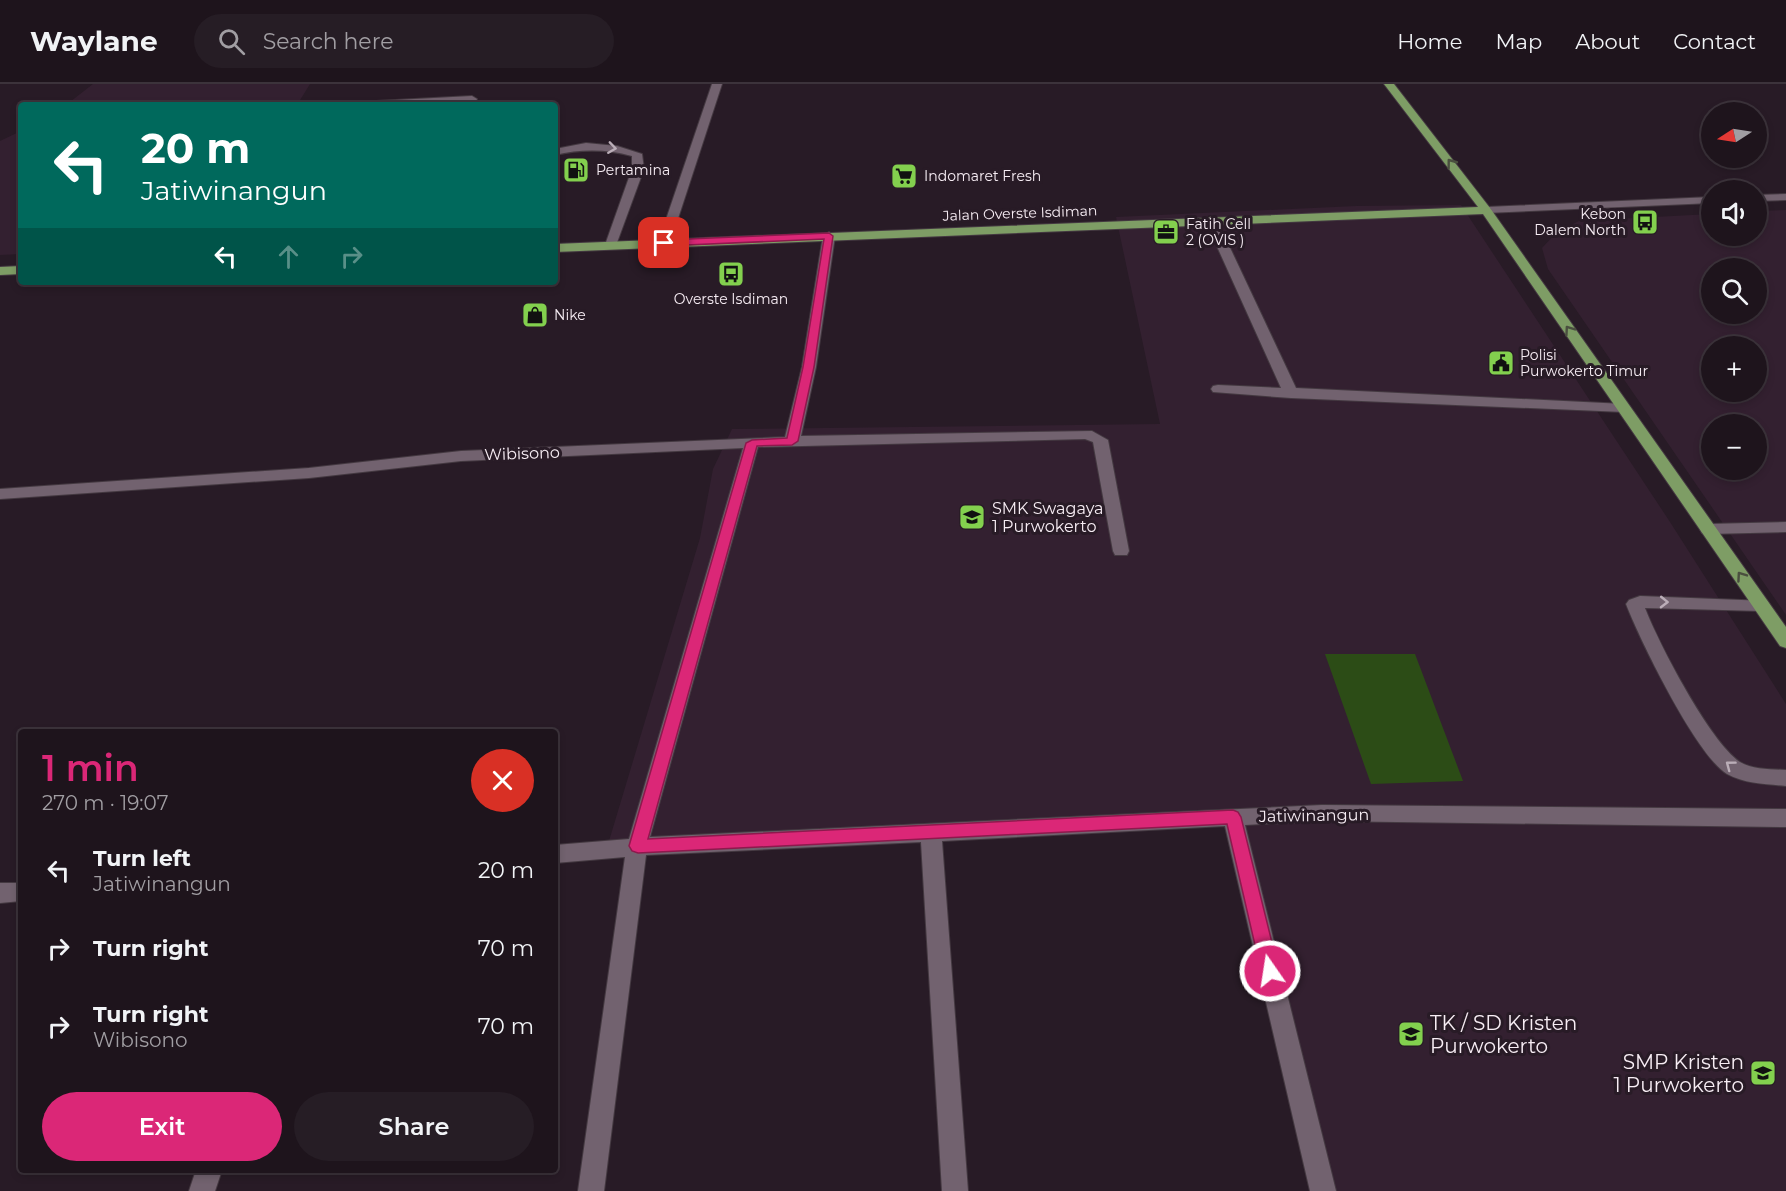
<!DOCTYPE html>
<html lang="en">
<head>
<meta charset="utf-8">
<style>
  :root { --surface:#1e141c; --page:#261d25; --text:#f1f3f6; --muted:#a19ea3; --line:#3c333b; --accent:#db2777 }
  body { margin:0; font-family:Montserrat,sans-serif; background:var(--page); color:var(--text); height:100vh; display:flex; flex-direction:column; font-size:22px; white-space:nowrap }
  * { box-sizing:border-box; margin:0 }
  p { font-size:20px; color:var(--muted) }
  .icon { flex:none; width:33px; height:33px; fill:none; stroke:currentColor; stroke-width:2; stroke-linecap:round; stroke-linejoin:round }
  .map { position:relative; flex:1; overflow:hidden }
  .sheet { position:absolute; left:18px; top:645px; width:540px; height:444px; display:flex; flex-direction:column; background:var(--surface); border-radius:6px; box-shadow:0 3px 9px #0003,0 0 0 2px var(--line) }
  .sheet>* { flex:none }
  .hud { position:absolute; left:18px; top:18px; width:540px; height:183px; border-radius:6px; box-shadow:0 3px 9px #0003,0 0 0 2px var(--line); background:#00695c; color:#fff; overflow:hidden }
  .needle { width:39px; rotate:258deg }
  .buttons { position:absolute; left:1701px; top:18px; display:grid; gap:12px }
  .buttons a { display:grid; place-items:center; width:66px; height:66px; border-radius:50%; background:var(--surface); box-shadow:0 3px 9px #0003,0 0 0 2px var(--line); font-size:30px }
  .pin { position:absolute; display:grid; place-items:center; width:51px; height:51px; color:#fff; margin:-26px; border-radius:12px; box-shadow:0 3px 9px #0006 }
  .me { position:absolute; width:66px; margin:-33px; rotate:347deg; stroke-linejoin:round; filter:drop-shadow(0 0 4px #0008) }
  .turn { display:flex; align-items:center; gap:21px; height:126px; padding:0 24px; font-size:27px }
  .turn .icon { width:78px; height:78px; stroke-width:2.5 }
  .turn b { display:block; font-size:42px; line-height:51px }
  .lanes { display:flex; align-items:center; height:57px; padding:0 24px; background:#0003; justify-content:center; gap:30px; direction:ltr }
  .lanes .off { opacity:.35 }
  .round { display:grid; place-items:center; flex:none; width:63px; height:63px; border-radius:32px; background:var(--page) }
  .headline { display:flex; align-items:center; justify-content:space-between; height:102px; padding:0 24px }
  h1 { font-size:36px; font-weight:600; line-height:45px; color:var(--accent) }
  .action { display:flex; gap:12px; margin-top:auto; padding:12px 24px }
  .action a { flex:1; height:69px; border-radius:36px; background:var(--accent); color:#fff; font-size:24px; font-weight:600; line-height:69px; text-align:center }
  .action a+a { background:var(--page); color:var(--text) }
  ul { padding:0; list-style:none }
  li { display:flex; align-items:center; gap:18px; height:78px; padding:0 24px }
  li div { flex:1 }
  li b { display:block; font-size:22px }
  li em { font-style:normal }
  header { display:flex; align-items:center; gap:36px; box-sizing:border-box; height:84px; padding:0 30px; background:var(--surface); border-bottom:2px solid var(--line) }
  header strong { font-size:28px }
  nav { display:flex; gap:33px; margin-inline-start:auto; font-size:21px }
  .search { width:420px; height:54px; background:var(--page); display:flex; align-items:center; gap:15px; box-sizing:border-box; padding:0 21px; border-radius:33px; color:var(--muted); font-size:22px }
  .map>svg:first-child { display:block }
  .built { fill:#332030; fill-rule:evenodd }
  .green { fill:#2c4c16 }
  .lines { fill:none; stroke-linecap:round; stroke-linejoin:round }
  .minor-casing { stroke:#443941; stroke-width:2 }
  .major-casing { stroke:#443941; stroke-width:2 }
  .minor { fill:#72626f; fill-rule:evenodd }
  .major { fill:#7e9d65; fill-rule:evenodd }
  .oneway { stroke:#bbaeb8 }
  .oneway2 { stroke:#4a4f3f }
  .route { fill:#db2777; stroke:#8e194d; stroke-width:1.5 }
  .labels { text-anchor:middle; stroke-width:6; stroke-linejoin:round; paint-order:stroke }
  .far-poi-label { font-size:14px; fill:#f7edf4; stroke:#281b26; text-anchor:start }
  .far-street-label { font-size:14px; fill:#f7edf4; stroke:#281b26 }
  .street-label { font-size:16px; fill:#f7edf4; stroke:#281b26 }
  .poi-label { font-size:16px; fill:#f7edf4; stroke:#281b26; text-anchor:start }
  .near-poi-label { font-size:20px; fill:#f7edf4; stroke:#281b26; text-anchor:start }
</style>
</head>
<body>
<header>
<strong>Waylane</strong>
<div class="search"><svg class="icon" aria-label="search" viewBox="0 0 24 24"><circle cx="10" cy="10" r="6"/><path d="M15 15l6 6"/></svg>Search here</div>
<nav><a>Home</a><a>Map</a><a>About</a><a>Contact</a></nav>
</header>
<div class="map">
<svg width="1786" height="1107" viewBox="0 0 1786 1107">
  <rect width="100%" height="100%" fill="#281b26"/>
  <path class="built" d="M93,0H310L297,21H66Z
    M21,47V170L0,171V57Z
    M1461,121L1670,438L1786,620V729L1292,723L609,757L700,454L713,385L732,345L1160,340L1116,133L1356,122Z
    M1786,126V531L1548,185L1542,164L1557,148L1579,137L1711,130L1712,152H1756L1757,127ZM1712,184H1756V230H1712ZM1712,262H1756V308H1712ZM1712,340H1756V386H1712Z
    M1233,733L1786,734V1107H1323Z"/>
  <path class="green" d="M1325,570H1415L1463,697L1371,700Z"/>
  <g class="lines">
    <defs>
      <path id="minor" d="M712,0H722L670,159L664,163L660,162L658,159Z
        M472,12L477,15L476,17L415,21H352L357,18Z
        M586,59L617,62L642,70L644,85L615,164H607L605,161L632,85V72C606,65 581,65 555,71V65Z
        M1786,110V116L1756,117V111Z
        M1712,113V119L1486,129L1480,126L1486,123Z
        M1211,132L1217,136L1296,304L1624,320L1631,324L1624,328L1291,314L1213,308L1211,305L1213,302L1218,301L1281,304L1205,136Z
        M829,148L835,152L816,283L801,352L1092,347L1108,356L1129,467L1127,471H1115L1113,467L1093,358L1085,355L758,363L650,753L1322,721L1786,725V743L1322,737L1245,741L1336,1107H1310L1225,742L942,757L968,1107H942L921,758L646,771L604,1107H578L625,773L555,779V761L629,755L743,364L461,377L309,394L0,415V405L309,384L461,367L785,353L802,283L823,152Z
        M1786,438V448L1708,450L1702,449L1700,445L1702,441L1708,440Z
        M1640,512L1767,517L1770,521L1767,525L1761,527L1645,524C1659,560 1710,658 1740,678C1753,686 1772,685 1786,686V702C1767,700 1745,700 1727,690C1696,671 1640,556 1626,520L1629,516Z
        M0,799H21V817L0,819Z
        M196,1086H222L215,1107H189Z"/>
      <path id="major" d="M1384,0H1394L1490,124L1786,543V564L1780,562L1483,130L555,168V160L1478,123Z
        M21,182V190L0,191V183Z"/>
    </defs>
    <use href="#minor" class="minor-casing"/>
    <use href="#major" class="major-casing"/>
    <use href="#minor" class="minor"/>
    <use href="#major" class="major"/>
  </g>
  <defs><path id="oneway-chevron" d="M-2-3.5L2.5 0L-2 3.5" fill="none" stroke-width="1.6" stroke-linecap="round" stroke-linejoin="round" transform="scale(1.5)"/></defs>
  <g class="oneway">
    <use href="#oneway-chevron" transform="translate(612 64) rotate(8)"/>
    <use href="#oneway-chevron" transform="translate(1664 518) rotate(1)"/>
    <use href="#oneway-chevron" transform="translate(1730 681) rotate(-143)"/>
  </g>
  <g class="oneway2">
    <use href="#oneway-chevron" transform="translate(1451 79) rotate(-127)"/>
    <use href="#oneway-chevron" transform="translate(1569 246) rotate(-125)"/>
    <use href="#oneway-chevron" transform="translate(1741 492) rotate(-125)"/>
  </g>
  <path class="route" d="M829,149L833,152L814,283L798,357L792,361L757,362L648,755L1233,726L1238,728L1241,733L1279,887L1276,893L1270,895L1264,893L1261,887L1227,740L638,769L632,767L629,762L746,359L752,356L787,354L803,283L824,155L664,162L659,159L664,156Z"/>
  <defs>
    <symbol id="fuel-square" viewBox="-11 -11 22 22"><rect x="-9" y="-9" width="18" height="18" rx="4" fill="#83d04e" stroke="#281b26"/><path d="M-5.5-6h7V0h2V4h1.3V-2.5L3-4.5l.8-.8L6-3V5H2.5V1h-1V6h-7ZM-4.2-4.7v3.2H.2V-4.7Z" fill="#111"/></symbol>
    <symbol id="supermarket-square" viewBox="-11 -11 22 22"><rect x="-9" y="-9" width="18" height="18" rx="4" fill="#83d04e" stroke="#281b26"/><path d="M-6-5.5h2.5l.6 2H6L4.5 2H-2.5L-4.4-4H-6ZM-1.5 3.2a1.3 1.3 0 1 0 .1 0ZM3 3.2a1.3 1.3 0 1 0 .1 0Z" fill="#111"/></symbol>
    <symbol id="bus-square" viewBox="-11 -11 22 22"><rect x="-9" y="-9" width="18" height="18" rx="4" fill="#83d04e" stroke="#281b26"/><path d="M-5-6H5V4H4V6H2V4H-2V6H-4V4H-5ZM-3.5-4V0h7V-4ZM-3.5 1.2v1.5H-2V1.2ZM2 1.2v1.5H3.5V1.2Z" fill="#111"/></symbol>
    <symbol id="office-square" viewBox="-11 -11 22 22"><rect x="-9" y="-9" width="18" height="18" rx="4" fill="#83d04e" stroke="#281b26"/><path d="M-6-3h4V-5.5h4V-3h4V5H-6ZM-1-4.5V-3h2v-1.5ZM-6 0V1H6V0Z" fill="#111"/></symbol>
    <symbol id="shop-square" viewBox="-11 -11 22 22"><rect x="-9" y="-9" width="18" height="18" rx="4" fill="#83d04e" stroke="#281b26"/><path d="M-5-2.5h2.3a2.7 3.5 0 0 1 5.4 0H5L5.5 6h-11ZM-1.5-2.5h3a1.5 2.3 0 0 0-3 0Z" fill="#111"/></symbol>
    <symbol id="civic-square" viewBox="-11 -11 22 22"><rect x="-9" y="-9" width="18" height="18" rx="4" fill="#83d04e" stroke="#281b26"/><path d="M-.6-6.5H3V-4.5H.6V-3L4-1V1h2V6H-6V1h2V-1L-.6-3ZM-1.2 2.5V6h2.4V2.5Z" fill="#111"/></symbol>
    <symbol id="school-square" viewBox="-11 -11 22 22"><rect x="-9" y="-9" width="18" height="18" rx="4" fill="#83d04e" stroke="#281b26"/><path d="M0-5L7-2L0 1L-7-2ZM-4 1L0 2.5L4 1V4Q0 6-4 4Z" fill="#111"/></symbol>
  </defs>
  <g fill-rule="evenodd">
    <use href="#fuel-square" x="561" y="71" width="30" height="30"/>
    <use href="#supermarket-square" x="889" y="77" width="30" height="30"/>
    <use href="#bus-square" x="1630" y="123" width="30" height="30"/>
    <use href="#office-square" x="1151" y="133" width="30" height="30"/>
    <use href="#bus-square" x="716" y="175" width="30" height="30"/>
    <use href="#shop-square" x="520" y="216" width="30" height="30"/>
    <use href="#civic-square" x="1486" y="264" width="30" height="30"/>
    <use href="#school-square" x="957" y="418" width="30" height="30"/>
    <use href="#school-square" x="1396" y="935" width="30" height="30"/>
    <use href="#school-square" x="1748" y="974" width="30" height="30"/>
  </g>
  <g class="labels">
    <g class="far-poi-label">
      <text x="596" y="91">Pertamina</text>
      <text x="924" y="97">Indomaret Fresh</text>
      <text x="1626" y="135" text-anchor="end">Kebon<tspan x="1626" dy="16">Dalem North</tspan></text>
      <text x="1186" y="145">Fatih Cell<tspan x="1186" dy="16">2 (OVIS )</tspan></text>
      <text x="731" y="220" text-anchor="middle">Overste Isdiman</text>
      <text x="554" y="236">Nike</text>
      <text x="1520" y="276">Polisi<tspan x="1520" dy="16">Purwokerto Timur</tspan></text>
    </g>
    <g class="far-street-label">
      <text transform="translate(1020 129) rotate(-2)" y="5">Jalan Overste Isdiman</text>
    </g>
    <g class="street-label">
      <text transform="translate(522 369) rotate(-2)" y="6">Wibisono</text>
      <text transform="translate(1314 731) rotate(-1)" y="6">Jatiwinangun</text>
    </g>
    <g class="poi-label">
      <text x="992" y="430">SMK Swagaya<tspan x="992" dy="18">1 Purwokerto</tspan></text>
    </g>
    <g class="near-poi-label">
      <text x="1430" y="946">TK / SD Kristen<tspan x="1430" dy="23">Purwokerto</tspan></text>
      <text x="1744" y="985" text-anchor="end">SMP Kristen<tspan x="1744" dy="23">1 Purwokerto</tspan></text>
    </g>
  </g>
</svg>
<div class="buttons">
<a><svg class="needle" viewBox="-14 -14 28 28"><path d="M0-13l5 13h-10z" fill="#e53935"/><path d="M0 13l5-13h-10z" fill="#a19ea3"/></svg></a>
<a><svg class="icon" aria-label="sound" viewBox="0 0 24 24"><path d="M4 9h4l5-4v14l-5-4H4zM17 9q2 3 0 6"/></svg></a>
<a><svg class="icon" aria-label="search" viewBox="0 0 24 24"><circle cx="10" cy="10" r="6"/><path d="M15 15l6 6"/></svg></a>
<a>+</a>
<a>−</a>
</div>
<div class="pin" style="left:664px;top:159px;background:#d93025"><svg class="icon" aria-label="arrive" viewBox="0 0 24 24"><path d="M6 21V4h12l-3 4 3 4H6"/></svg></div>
<svg class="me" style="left:1270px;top:887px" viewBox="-20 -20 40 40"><circle r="17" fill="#db2777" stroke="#fff" stroke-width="3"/><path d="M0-11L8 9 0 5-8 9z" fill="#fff"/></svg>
<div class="hud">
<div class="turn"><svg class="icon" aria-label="left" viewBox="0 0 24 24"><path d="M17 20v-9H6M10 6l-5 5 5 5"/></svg><div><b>20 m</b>Jatiwinangun</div></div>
<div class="lanes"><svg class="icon" aria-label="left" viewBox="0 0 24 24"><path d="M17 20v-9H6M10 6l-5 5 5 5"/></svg><svg class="icon off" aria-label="ahead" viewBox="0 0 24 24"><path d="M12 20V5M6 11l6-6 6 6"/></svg><svg class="icon off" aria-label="right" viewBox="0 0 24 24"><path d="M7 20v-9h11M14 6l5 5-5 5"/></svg></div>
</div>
<section class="sheet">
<div class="headline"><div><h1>1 min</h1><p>270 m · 19:07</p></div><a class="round" style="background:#d93025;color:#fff"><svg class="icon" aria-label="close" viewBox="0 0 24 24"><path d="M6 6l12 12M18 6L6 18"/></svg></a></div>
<ul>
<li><svg class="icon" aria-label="left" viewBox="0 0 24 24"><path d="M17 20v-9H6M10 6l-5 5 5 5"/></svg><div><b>Turn left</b><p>Jatiwinangun</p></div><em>20 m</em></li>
<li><svg class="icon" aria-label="right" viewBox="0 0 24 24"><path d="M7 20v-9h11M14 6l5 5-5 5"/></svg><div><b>Turn right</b></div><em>70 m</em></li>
<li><svg class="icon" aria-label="right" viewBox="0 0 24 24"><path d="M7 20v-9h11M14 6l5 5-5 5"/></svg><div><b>Turn right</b><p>Wibisono</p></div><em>70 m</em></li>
</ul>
<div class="action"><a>Exit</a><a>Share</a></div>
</section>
</div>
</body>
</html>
